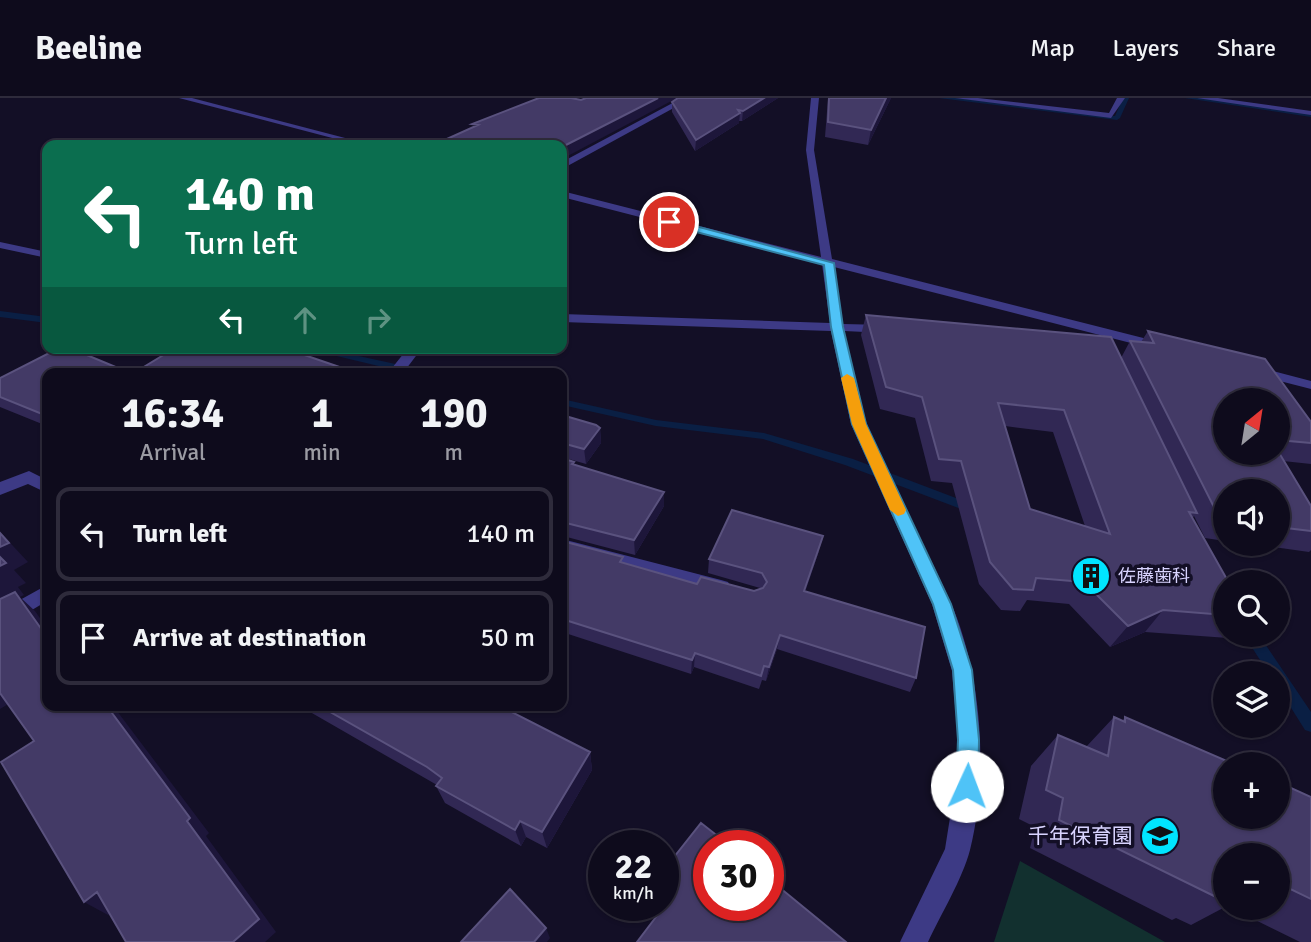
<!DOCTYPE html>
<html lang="en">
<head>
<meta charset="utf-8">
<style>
  :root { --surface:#0e0b1c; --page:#1c1929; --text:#f1f3f6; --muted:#9b9ba3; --line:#2e2b3b }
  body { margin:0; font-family:Signika,"Noto Sans JP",sans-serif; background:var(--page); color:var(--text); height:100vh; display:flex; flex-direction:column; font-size:26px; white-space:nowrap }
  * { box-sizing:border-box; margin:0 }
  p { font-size:23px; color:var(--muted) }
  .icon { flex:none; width:38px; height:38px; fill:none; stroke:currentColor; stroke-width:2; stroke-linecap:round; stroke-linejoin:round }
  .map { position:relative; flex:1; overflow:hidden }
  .side { position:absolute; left:42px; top:270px; width:525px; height:343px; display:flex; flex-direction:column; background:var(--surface); border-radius:14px; box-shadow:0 2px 5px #0004,0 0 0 2px var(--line) }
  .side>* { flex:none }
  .guide { position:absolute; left:42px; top:42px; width:525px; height:214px; border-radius:14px; box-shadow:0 2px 5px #0004,0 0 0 2px var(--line); background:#0b6e4f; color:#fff; overflow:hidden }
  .needle { width:46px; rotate:30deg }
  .controls { position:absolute; left:1213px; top:290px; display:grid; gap:14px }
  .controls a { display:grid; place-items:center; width:77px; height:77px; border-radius:50%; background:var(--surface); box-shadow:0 2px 5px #0004,0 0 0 2px var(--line); font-size:35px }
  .speed { position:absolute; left:588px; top:732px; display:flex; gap:14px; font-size:35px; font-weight:700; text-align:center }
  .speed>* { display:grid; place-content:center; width:91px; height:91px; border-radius:50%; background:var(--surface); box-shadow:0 2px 5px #0004,0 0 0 2px var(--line); line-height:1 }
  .speed small { font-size:18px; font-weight:400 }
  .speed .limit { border:10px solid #d22; background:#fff; color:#111 }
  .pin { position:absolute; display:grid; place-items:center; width:60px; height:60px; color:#fff; margin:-30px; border:4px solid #fff; border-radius:50%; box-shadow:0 2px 7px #0007 }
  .me { position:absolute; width:77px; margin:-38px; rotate:2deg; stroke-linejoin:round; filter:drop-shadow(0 0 5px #0008) }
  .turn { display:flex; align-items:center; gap:24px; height:147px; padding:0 28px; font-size:32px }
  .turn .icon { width:91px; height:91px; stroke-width:2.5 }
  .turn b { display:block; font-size:49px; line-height:60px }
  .lanes { display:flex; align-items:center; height:66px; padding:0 28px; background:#0003; justify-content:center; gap:35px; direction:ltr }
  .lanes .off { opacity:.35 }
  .eta { display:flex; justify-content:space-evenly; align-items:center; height:119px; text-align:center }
  .eta b { font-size:42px; font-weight:700; line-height:49px }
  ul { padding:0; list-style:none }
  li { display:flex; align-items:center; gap:21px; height:94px; margin:0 14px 10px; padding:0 14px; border:4px solid var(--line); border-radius:14px }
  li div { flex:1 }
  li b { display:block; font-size:26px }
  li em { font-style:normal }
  header { display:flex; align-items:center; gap:42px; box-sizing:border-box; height:98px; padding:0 35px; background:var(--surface); border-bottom:2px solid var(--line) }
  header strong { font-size:33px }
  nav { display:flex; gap:38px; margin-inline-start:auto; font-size:24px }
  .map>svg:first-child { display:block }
  .green { fill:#12302f }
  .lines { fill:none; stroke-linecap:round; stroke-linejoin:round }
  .stream { fill:#0a1f44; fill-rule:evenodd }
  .minor { fill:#3d3a85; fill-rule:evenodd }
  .wall { fill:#312854; fill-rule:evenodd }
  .shaded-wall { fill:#1d163a }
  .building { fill:#433a66; stroke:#5a527e; stroke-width:2; fill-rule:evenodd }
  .route { fill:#4fc3f7; stroke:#337fa1; stroke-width:2 }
  .slow { fill:#f59e0b }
  .labels { text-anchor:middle; stroke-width:7; stroke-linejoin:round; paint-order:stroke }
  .poi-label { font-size:18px; fill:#d9d4ff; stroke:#130f26; text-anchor:start }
  .near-poi-label { font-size:21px; fill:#d9d4ff; stroke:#130f26; text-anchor:end }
</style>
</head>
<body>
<header>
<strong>Beeline</strong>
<nav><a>Map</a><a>Layers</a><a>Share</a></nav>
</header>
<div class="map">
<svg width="1311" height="844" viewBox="0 0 1311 844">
  <rect width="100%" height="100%" fill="#130f26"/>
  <path class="green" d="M1020,763L1165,844H994Z"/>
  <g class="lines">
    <path class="stream" d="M939,0H956L1115,18L1123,0H1129L1120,20L1117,22Z
      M1185,0H1200L1311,15V19Z
      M0,213L47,219V225L0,219Z
      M303,250H322L423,272L428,275H408Z
      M562,301L656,322L764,335L853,361L977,408L979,411L977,414H969L845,367L763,341L656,328L562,307Z
      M1244,537H1259L1311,614V634L1305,632L1278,589V576H1269Z"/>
    <path class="minor" d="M179,0H192L372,47H359Z
      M682,0H692L562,71V64Z
      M811,0H819L814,52L832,161L1167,246L1169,249L1162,253L834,169L843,226L886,227L892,231L886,235L844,233C851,264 856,297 867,326C889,387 924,444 950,503C982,575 989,677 970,752C962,782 941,816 928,844H900L945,751L955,688L958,642L952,573L932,506L851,326L831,233L562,224V216L830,225L822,166L562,99V93L821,159L806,52Z
      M955,0H978L1109,15L1117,0H1125L1111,20Z
      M1197,0H1218L1311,13V17Z
      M0,144L47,154V160L0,150Z
      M408,250H422L403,275H388Z
      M1254,268L1311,283V291L1249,275L1247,272Z
      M29,373L47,382V395L28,386L0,397V384Z
      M562,441L721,482L728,484L731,489L728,494L721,496L562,455Z
      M47,487V503L0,531V513Z"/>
  </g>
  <path class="wall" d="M678,0H778L742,23H739V25L695,53L672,14V4Z
    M828,0H891L868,47L825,39Z
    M866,217L1111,239L1121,260L1130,243L1141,244L1148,233L1265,261L1311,324V366L1283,363L1311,408V452L1309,454L1251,446H1278V394H1225V443L1205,440L1194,418L1192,421L1229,485H1225V537H1231L1228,540L1145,534L1110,549L1069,506L1027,502L1020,513L1001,512L979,486L952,385L931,383L915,320L880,311L861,237ZM1225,303H1278V355H1225ZM1005,328L1053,334L1085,428L1030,411Z
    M47,275V328L0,309V280Z
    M562,317L600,330L601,345L586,366L562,359Z
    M562,360L574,364V367L664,394V408L635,457L563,438L562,439Z
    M562,443L623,465L682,483L697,486L754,493L761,491L760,490L708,475L709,461L819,453L805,493L916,580L910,594L777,551L766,583L762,582L759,591L694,569L691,576L562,534Z
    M298,607H498L590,654L592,672L547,750L526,739L521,748L445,705L436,688L437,687Z
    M1114,619L1122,623L1125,619L1311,699V844H1300L1231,810H1278V758H1225V809L1191,827L1176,820L1172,822L1030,750L1035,729L1019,721L1031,668L1058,637L1086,649Z
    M643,807H663L846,844L654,821L643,810Z"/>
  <path class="shaded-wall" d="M658,0H677L562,61V49Z
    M764,0H778L742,23L743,13Z
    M886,0H891L868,47L871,32Z
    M740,15L739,25L695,53L696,42Z
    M600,330L601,345L586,366L584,351Z
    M664,394V408L635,457L634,442Z
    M0,434L28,464L14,472L26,485L18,489L24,497L20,499L35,513L47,530V539L0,510Z
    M823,438L819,453L801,507L804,493Z
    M1163,512L1145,534L1110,549L1128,528Z
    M780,537L777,551L766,583L769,569Z
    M695,555L694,569L691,576L692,562Z
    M0,590L15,602L0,611Z
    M106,607H110L117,613L209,735L206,738L276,834L265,844H233Z
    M590,654L592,672L547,750L542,734Z
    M520,723L526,739L521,748L515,732Z
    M97,794L121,807L108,817L84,804Z
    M546,830L550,840L547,844H534Z"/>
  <path class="building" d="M539,0H571L581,2L586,0H658L562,49V47H447L438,45L478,27L472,26Z
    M678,0H764L743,13L738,12L740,15L696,42L672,4Z
    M829,0H886L871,32L828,24Z
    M866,217L1111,239L1197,415L1189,414L1229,485H1225V517L1163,512L1128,528L1084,484L1036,480L1033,492L1013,491L990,464L961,363L939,361L922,299L886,289ZM998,305L1064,312L1110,436L1030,411Z
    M1148,233L1265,261L1311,324V345L1278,342V303H1225V355H1278V353L1311,408V433L1278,429V394H1225V422L1220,421L1130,243L1154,245Z
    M59,250H70L130,275H47V318L0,299V280Z
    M175,250H284L357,275H134Z
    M562,317L596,327L600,330L584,351L562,345Z
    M562,360L574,364L572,366L664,394L634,442L562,424Z
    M732,412L823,438L804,493L925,529L916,580L780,537L769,569L764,568L761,578L695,555L692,562L562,521V443L623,459L620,464L697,486L701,479L754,493L763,490L767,484L762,475L709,461Z
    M0,435L9,445L0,449Z
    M0,459L6,465L0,468Z
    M15,494L47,539V607H106L190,720L187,723L259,821L233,844H126L97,794L84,804L1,664L34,643L0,595V501Z
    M318,607H498L590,654L542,734L520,723L515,732L436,688L442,680L427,669Z
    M1114,619L1125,624V619L1236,667H1225V719H1278V684L1311,699V801L1278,785V758H1225V799L1215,794L1214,798L1059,722L1063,700L1046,692L1058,637L1108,658Z
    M701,725L729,747H709V807H768V780L846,844H637L659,815L650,807H663V773Z
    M510,791L546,830L534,844H461Z"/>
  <path class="route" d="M669,121L834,165L843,229L866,326L951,506L972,572L979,642L978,688L975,695L967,698L959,695L956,688L958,642L953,572L933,506L852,326L831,229L824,167L665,126V122Z"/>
  <path class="slow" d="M847,276L854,280L866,326L906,412L904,416L898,418L890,412L852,326L841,280Z"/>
  <defs>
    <symbol id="building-disc" viewBox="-11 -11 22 22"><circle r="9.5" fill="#00e5ff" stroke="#130f26"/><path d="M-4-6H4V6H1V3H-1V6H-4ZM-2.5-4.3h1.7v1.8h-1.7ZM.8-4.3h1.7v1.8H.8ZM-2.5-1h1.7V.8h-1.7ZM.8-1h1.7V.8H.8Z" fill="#111"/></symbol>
    <symbol id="school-disc" viewBox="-11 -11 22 22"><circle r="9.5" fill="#00e5ff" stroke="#130f26"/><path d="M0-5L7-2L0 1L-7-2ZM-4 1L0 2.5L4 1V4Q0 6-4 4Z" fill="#111"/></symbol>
  </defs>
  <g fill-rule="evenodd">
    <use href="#building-disc" x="1069" y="456" width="44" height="44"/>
    <use href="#school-disc" x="1138" y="716" width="44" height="44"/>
  </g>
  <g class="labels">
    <g class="poi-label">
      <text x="1118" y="484">佐藤歯科</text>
    </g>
    <g class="near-poi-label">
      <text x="1133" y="745">千年保育園</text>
    </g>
  </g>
</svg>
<div class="controls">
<a><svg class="needle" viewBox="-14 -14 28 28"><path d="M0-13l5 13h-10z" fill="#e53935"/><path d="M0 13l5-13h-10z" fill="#9b9ba3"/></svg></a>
<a><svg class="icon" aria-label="sound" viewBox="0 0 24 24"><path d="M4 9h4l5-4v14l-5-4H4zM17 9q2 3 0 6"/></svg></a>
<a><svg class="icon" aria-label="search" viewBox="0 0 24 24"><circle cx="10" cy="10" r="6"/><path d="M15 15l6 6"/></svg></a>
<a><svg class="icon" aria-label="layers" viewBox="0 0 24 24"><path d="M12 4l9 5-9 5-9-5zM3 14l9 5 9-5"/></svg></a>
<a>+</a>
<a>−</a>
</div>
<div class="speed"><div>22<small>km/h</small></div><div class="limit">30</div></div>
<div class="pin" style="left:669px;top:124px;background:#d93025"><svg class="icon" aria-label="arrive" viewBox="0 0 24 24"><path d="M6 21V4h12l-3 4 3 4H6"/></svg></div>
<svg class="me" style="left:967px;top:688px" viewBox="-20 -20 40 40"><circle r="19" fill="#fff"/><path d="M0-13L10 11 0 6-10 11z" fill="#4fc3f7"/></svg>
<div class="guide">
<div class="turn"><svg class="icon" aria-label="left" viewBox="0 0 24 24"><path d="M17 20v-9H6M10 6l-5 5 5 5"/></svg><div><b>140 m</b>Turn left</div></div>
<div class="lanes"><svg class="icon" aria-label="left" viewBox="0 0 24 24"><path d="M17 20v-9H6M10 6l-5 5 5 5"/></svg><svg class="icon off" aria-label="ahead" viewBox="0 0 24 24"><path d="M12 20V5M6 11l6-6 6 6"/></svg><svg class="icon off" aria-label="right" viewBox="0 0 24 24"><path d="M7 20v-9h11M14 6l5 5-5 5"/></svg></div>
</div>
<section class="side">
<div class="eta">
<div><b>16:34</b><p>Arrival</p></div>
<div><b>1</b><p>min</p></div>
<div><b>190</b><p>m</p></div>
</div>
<ul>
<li><svg class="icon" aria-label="left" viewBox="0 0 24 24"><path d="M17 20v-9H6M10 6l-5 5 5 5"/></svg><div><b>Turn left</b></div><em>140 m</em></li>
<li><svg class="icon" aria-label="arrive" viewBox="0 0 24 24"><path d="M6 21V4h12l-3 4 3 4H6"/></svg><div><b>Arrive at destination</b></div><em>50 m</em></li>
</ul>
</section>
</div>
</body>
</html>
